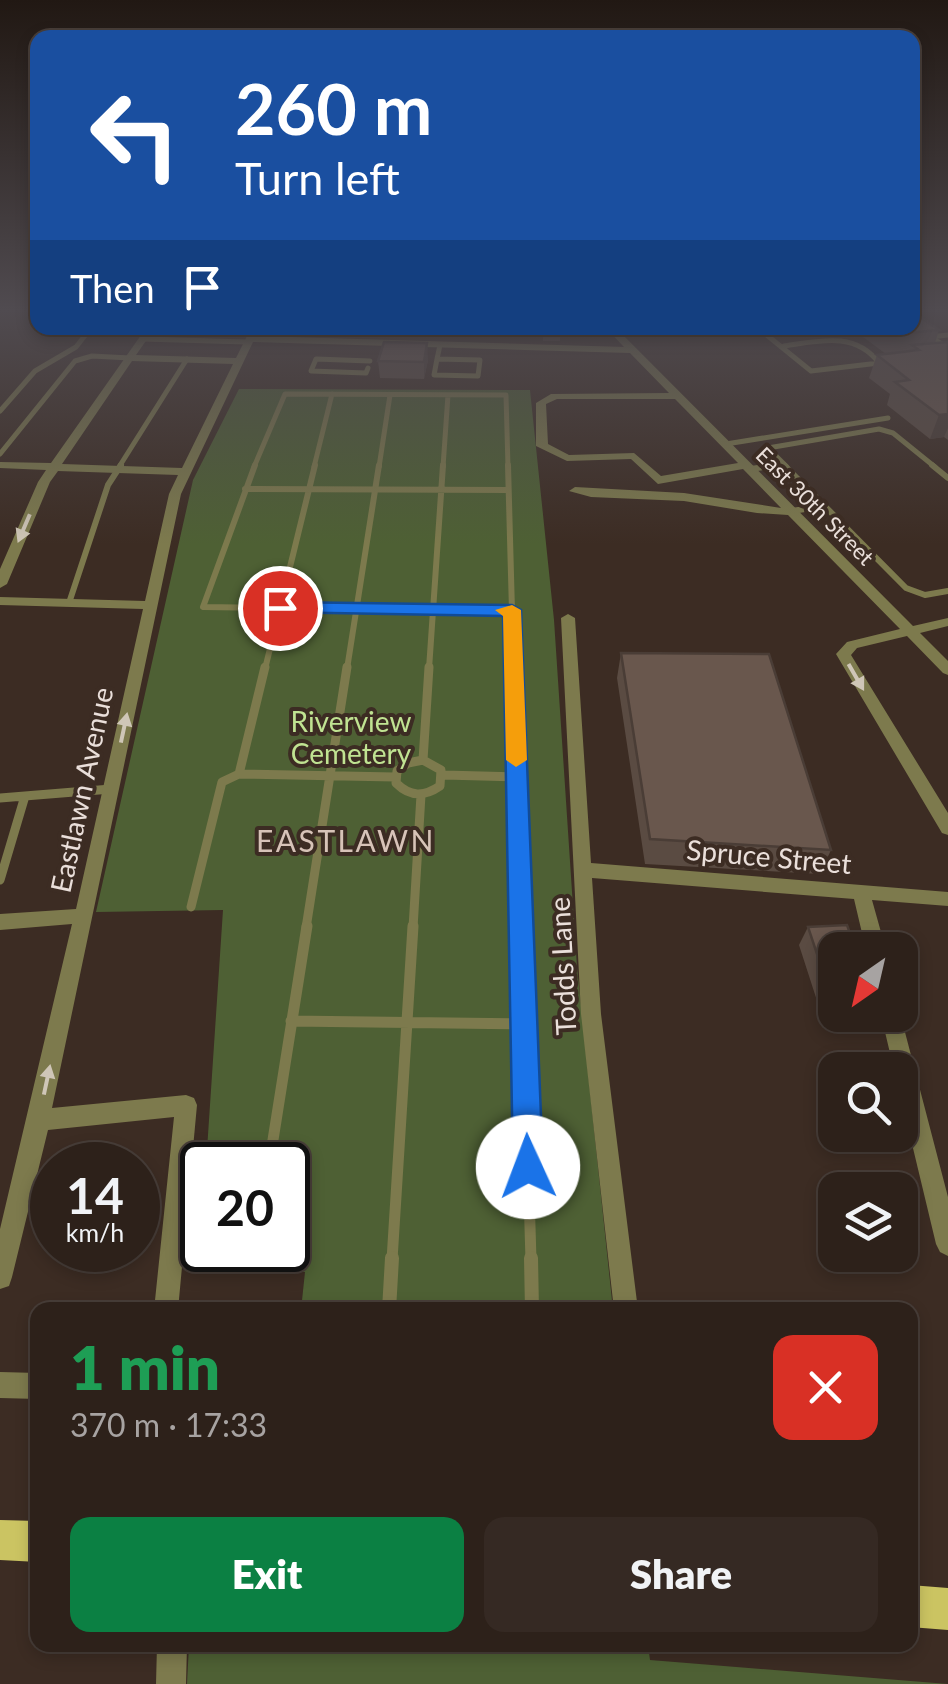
<!DOCTYPE html>
<html lang="en">
<head>
<meta charset="utf-8">
<style>
  :root { --surface:#2d211a; --page:#352923; --text:#f1f3f6; --muted:#a7a3a2; --line:#483e39; --accent:#0b8043 }
  body { margin:0; font-family:Lato,sans-serif; background:var(--page); color:var(--text); height:100vh; display:flex; flex-direction:column; font-size:38px; white-space:nowrap }
  * { box-sizing:border-box; margin:0 }
  p { font-size:32px; color:var(--muted) }
  .icon { flex:none; width:55px; height:55px; fill:none; stroke:currentColor; stroke-width:2; stroke-linecap:round; stroke-linejoin:round }
  .map { position:relative; flex:1; overflow:hidden }
  .drawer { position:absolute; left:30px; top:1302px; width:888px; height:350px; display:flex; flex-direction:column; background:var(--surface); border-radius:20px; box-shadow:0 5px 15px #0003,0 0 0 2px var(--line) }
  .drawer>* { flex:none }
  .banner { position:absolute; left:30px; top:30px; width:890px; height:305px; border-radius:20px; box-shadow:0 5px 15px #0003,0 0 0 2px var(--line); background:#1a4fa0; color:#fff; overflow:hidden }
  .needle { width:65px; rotate:214deg }
  .fabs { position:absolute; left:818px; top:932px; display:grid; gap:20px }
  .fabs a { display:grid; place-items:center; width:100px; height:100px; border-radius:20px; background:var(--surface); box-shadow:0 5px 15px #0003,0 0 0 2px var(--line); font-size:50px }
  .speed { position:absolute; left:30px; top:1142px; display:flex; gap:20px; font-size:50px; font-weight:700; text-align:center }
  .speed>* { display:grid; place-content:center; width:130px; height:130px; border-radius:50%; background:var(--surface); box-shadow:0 5px 15px #0003,0 0 0 2px var(--line); line-height:1 }
  .speed small { font-size:25px; font-weight:400 }
  .speed .limit { border:5px solid #111; border-radius:15px; background:#fff; color:#111 }
  .pin { position:absolute; display:grid; place-items:center; width:85px; height:85px; color:#fff; margin:-42px; border:5px solid #fff; border-radius:50%; box-shadow:0 2px 10px #0007 }
  .me { position:absolute; width:110px; margin:-55px; rotate:358deg; stroke-linejoin:round; filter:drop-shadow(0 0 8px #0008) }
  .turn { display:flex; align-items:center; gap:35px; height:210px; padding:0 40px; font-size:45px }
  .turn .icon { width:130px; height:130px; stroke-width:2.5 }
  .turn b { display:block; font-size:70px; line-height:85px }
  .then { display:flex; align-items:center; height:95px; padding:0 40px; background:#0003; gap:20px; font-size:38px }
  .round { display:grid; place-items:center; flex:none; width:105px; height:105px; border-radius:20px; background:var(--page) }
  .head { display:flex; align-items:center; justify-content:space-between; height:170px; padding:0 40px }
  h1 { font-size:60px; font-weight:800; line-height:75px; color:#1e9e55 }
  .primary-button { display:flex; gap:20px; margin-top:auto; padding:20px 40px }
  .primary-button a { flex:1; height:115px; border-radius:20px; background:var(--accent); color:#fff; font-size:40px; font-weight:800; line-height:115px; text-align:center }
  .primary-button a+a { background:var(--page); color:var(--text) }
  .map>svg:first-child { display:block }
  .green { fill:#4e6034 }
  .lines { fill:none; stroke-linecap:round; stroke-linejoin:round }
  .lane-far4 { stroke:#7d7a4d; stroke-width:5 }
  .lane-far3 { stroke:#7d7a4d; stroke-width:6 }
  .lane-far2 { stroke:#7d7a4d; stroke-width:9 }
  .lane-far1 { stroke:#7d7a4d; stroke-width:11 }
  .lane { stroke:#7d7a4d; stroke-width:14 }
  .street { fill:#7d7a4d; fill-rule:evenodd }
  .primary { fill:#cbc462; fill-rule:evenodd }
  .wall { fill:#5a4b42 }
  .shaded-wall { fill:#4a3d36 }
  .building { fill:#69574d; stroke:#4a3d36; stroke-width:2.5 }
  .oneway { fill:#cfc6b7 }
  .route { fill:#1a73e8; stroke:#114b97; stroke-width:2.5 }
  .slow { fill:#f59e0b }
  .labels { text-anchor:middle; stroke-width:8; stroke-linejoin:round; paint-order:stroke }
  .far-street-label { font-size:22px; fill:#eadfda; stroke:#3c2c23 }
  .park-label { font-size:28px; fill:#c0e392; stroke:#3c2c23 }
  .street-label { font-size:28px; fill:#eadfda; stroke:#3c2c23 }
  .neighbourhood-label { font-size:30px; letter-spacing:2.5px; fill:#d7c3b8; stroke:#3c2c23 }
</style>
</head>
<body>
<div class="map">
<svg width="948" height="1684" viewBox="0 0 948 1684">
  <rect width="100%" height="100%" fill="#3c2c23"/>
  <path class="green" d="M239,389L530,390L554,620L577,967L613,1310H301L305,1272L267,1268L268,1250H288V1165H206L223,910L96,912L193,480Z
    M189,1645H648L650,1660L948,1684H187Z"/>
  <g class="lines">
    <path class="lane-far4" d="M758,328L811,371L879,363C855,331 819,341 784,346
      M930,337L948,335
      M143,339L247,342
      M437,359L480,360L478,376L434,375Z
      M437,359L440,345
      M368,368L366,373L311,371L316,359L370,361
      M0,411L35,371L76,347L91,328
      M726,444L888,418
      M0,454L75,361L92,356L130,358
      M119,467L187,359
      M254,467L285,394L506,395L508,467
      M314,467L332,394
      M379,467L390,395
      M443,467L448,395
      M762,467L782,464
      M787,467L768,448L879,429L893,433L935,467"/>
    <path class="lane-far3" d="M255,465L203,607L512,611
      M508,465L512,611
      M784,465L906,588L925,595L948,591
      M932,465L948,478
      M751,469L778,465
      M245,489L508,490
      M792,511L824,506
      M69,603L108,485L121,465
      M512,611L514,669
      M265,669L315,465
      M347,669L379,465
      M429,669L443,465"/>
    <path class="lane-far2" d="M514,667L521,928
      M423,760L429,667
      M423,760L441,770L440,786C424,797 410,797 396,783L397,771L408,763Z
      M239,774L265,667
      M444,775L517,777
      M0,798L111,789
      M0,880L25,796
      M191,907L222,782L239,774L395,777
      M306,928L347,667
      M413,928L421,795"/>
    <path class="lane-far1" d="M521,926L531,1260
      M291,1021L524,1024
      M269,1165L307,926
      M392,1260L413,926"/>
    <path class="lane" d="M531,1258L532,1310
      M389,1310L392,1258"/>
    <path class="street" d="M912,322L948,345V352L910,328H912Z
      M146,328H155L136,355L236,358L251,328H260L256,336L624,347L606,328H616L913,626L948,618V626L920,633L948,661V675L943,673L907,636L857,648L851,655L948,813V835L942,833L836,654L847,642L900,629L788,515L757,513L684,501L591,497L569,491L575,487L684,493L781,508L743,469L658,484L631,459L567,461L536,446V403L551,394L669,393L630,353L253,342L181,494L52,1108L186,1095L194,1098L197,1105L178,1310H154L174,1117L48,1130L12,1277L9,1286L0,1289V1229L72,924L0,930V914L76,909L143,609L0,605V597L145,601L169,494L178,475L58,471L50,482L7,584L0,588V569L38,482L46,470L0,468V462L51,463ZM132,361L233,364L182,468L62,464ZM557,399H675L738,463L661,476L634,453L569,455L548,444L546,404Z
      M568,614L575,618L591,863L948,892V906L872,900L886,950H866L854,899L592,878L601,1014L638,1310H614L581,1014L561,618Z
      M900,1013L948,1197V1256L940,1252L936,1244L900,1094V1070H894L881,1015H900Z
      M0,1372L38,1373V1399L0,1398Z
      M157,1645H187L186,1684H156Z"/>
    <path class="primary" d="M0,1520L38,1521V1562L0,1560Z
      M910,1585L948,1588V1630L910,1627Z"/>
  </g>
  <path class="wall" d="M164,328H246L242,336L165,330Z
    M543,328H560V341H543Z
    M856,328H912L939,330L935,343L948,342V440L944,437L930,439L887,405L890,394L869,378L877,355L886,354L855,331Z
    M428,360L424,379L380,378L378,361Z
    M621,653L831,850L820,874L645,864L617,678Z
    M808,927L835,950V1009L820,1010L799,945Z"/>
  <path class="shaded-wall" d="M427,343L428,360L424,379V362Z
    M948,414V428L944,437L930,439L939,415Z"/>
  <path class="building" d="M912,312L939,330L896,334L887,328H912Z
    M384,342L427,343L424,362L378,361Z
    M948,342V414L939,415L895,382L909,380L877,355L919,350L912,345Z
    M621,653L769,654L831,850L650,839Z
    M847,925L856,950H835V993H830L808,927Z"/>
  <defs><path id="oneway-solid" d="M-6-.8H1V-3.2L6.5 0L1 3.2V.8H-6Z" transform="scale(2.5)"/></defs>
  <g class="oneway">
    <use href="#oneway-solid" transform="translate(24 528) rotate(113)"/>
    <use href="#oneway-solid" transform="translate(856 677) rotate(60)"/>
    <use href="#oneway-solid" transform="translate(124 728) rotate(-78)"/>
    <use href="#oneway-solid" transform="translate(47 1080) rotate(-78)"/>
  </g>
  <linearGradient id="sky" x2="0" y2="1"><stop stop-color="#211813"/><stop offset="0.57" stop-color="#504b50"/><stop offset="1" stop-color="#504b50" stop-opacity="0"/></linearGradient>
  <rect width="948" height="544" fill="url(#sky)"/>
  <path class="route" d="M280,602L512,605L521,610L543,1167L539,1178L528,1182L518,1178L513,1167L503,616L273,612L271,608Z"/>
  <path class="slow" d="M512,605L521,610L527,760L516,767L506,760L503,616L495,610Z"/>
  <g class="labels">
    <g class="far-street-label">
      <text transform="translate(815 506) rotate(45)" y="8">East 30th Street</text>
    </g>
    <g class="park-label">
      <text x="351" y="732">Riverview<tspan x="351" dy="32">Cemetery</tspan></text>
    </g>
    <g class="street-label">
      <text transform="translate(82 790) rotate(-78)" y="10">Eastlawn Avenue</text>
      <text transform="translate(769 857) rotate(5)" y="10">Spruce Street</text>
      <text transform="translate(563 966) rotate(-93)" y="10">Todds Lane</text>
    </g>
    <g class="neighbourhood-label">
      <text x="346" y="852">EASTLAWN</text>
    </g>
  </g>
</svg>
<div class="fabs">
<a><svg class="needle" viewBox="-14 -14 28 28"><path d="M0-13l5 13h-10z" fill="#e53935"/><path d="M0 13l5-13h-10z" fill="#a7a3a2"/></svg></a>
<a><svg class="icon" aria-label="search" viewBox="0 0 24 24"><circle cx="10" cy="10" r="6"/><path d="M15 15l6 6"/></svg></a>
<a><svg class="icon" aria-label="layers" viewBox="0 0 24 24"><path d="M12 4l9 5-9 5-9-5zM3 14l9 5 9-5"/></svg></a>
</div>
<div class="speed"><div>14<small>km/h</small></div><div class="limit">20</div></div>
<div class="pin" style="left:280px;top:608px;background:#d93025"><svg class="icon" aria-label="arrive" viewBox="0 0 24 24"><path d="M6 21V4h12l-3 4 3 4H6"/></svg></div>
<svg class="me" style="left:528px;top:1167px" viewBox="-20 -20 40 40"><circle r="19" fill="#fff"/><path d="M0-13L10 11 0 6-10 11z" fill="#1a73e8"/></svg>
<div class="banner">
<div class="turn"><svg class="icon" aria-label="left" viewBox="0 0 24 24"><path d="M17 20v-9H6M10 6l-5 5 5 5"/></svg><div><b>260 m</b>Turn left</div></div>
<div class="then">Then<svg class="icon" aria-label="arrive" viewBox="0 0 24 24"><path d="M6 21V4h12l-3 4 3 4H6"/></svg></div>
</div>
<section class="drawer">
<div class="head"><div><h1>1 min</h1><p>370 m · 17:33</p></div><a class="round" style="background:#d93025;color:#fff"><svg class="icon" aria-label="close" viewBox="0 0 24 24"><path d="M6 6l12 12M18 6L6 18"/></svg></a></div>
<div class="primary-button"><a>Exit</a><a>Share</a></div>
</section>
</div>
</body>
</html>
